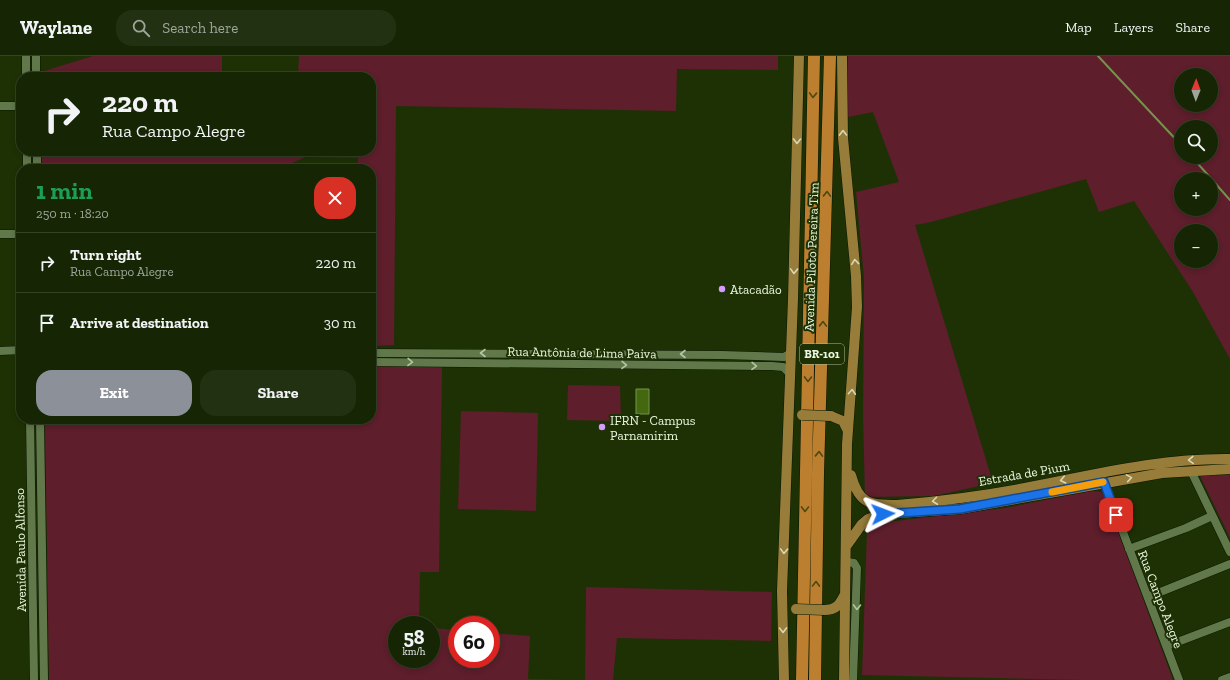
<!DOCTYPE html>
<html lang="en">
<head>
<meta charset="utf-8">
<style>
  :root { --surface:#162504; --page:#233113; --text:#f1f3f6; --muted:#9ea59a; --line:#354226; --accent:#8c9099 }
  body { margin:0; font-family:"Zilla Slab",serif; background:var(--page); color:var(--text); height:100vh; display:flex; flex-direction:column; font-size:15px; white-space:nowrap }
  * { box-sizing:border-box; margin:0 }
  p { font-size:13px; color:var(--muted) }
  .icon { flex:none; width:22px; height:22px; fill:none; stroke:currentColor; stroke-width:2; stroke-linecap:round; stroke-linejoin:round }
  .map { position:relative; flex:1; overflow:hidden }
  .drawer { position:absolute; left:16px; top:108px; width:360px; height:260px; display:flex; flex-direction:column; background:var(--surface); border-radius:16px; box-shadow:0 2px 6px #0003,0 0 0 1px var(--line) }
  .drawer>* { flex:none }
  .top-card { position:absolute; left:16px; top:16px; width:360px; height:84px; border-radius:16px; box-shadow:0 2px 6px #0003,0 0 0 1px var(--line); background:#162504; color:var(--text); overflow:hidden }
  .needle { width:26px; rotate:1deg }
  .fabs { position:absolute; left:1174px; top:12px; display:grid; gap:8px }
  .fabs a { display:grid; place-items:center; width:44px; height:44px; border-radius:50%; background:var(--surface); box-shadow:0 2px 6px #0003,0 0 0 1px var(--line); font-size:20px }
  .speed { position:absolute; left:388px; top:560px; display:flex; gap:8px; font-size:20px; font-weight:700; text-align:center }
  .speed>* { display:grid; place-content:center; width:52px; height:52px; border-radius:50%; background:var(--surface); box-shadow:0 2px 6px #0003,0 0 0 1px var(--line); line-height:1 }
  .speed small { font-size:10px; font-weight:400 }
  .speed .limit { border:6px solid #d22; background:#fff; color:#111 }
  .pin { position:absolute; display:grid; place-items:center; width:34px; height:34px; color:#fff; margin:-17px; border-radius:8px; box-shadow:0 2px 6px #0006 }
  .me { position:absolute; width:44px; margin:-22px; rotate:87deg; stroke-linejoin:round; filter:drop-shadow(0 0 3px #0008) }
  .turn { display:flex; align-items:center; gap:14px; height:84px; padding:0 20px; font-size:18px }
  .turn .icon { width:52px; height:52px; stroke-width:2.5 }
  .turn b { display:block; font-size:28px; line-height:34px }
  .round { display:grid; place-items:center; flex:none; width:42px; height:42px; border-radius:16px; background:var(--page) }
  .head { display:flex; align-items:center; justify-content:space-between; height:68px; padding:0 20px }
  h1 { font-size:24px; font-weight:800; line-height:30px; color:#1e9e55 }
  .primary-button { display:flex; gap:8px; margin-top:auto; padding:8px 20px }
  .primary-button a { flex:1; height:46px; border-radius:16px; background:var(--accent); color:#fff; font-size:16px; font-weight:800; line-height:46px; text-align:center }
  .primary-button a+a { background:var(--page); color:var(--text) }
  ul { padding:0; list-style:none }
  li { display:flex; align-items:center; gap:12px; height:60px; padding:0 20px; border-top:1px solid var(--line) }
  li div { flex:1 }
  li b { display:block; font-size:15px }
  li em { font-style:normal }
  header { display:flex; align-items:center; gap:24px; box-sizing:border-box; height:56px; padding:0 20px; background:var(--surface); border-bottom:1px solid var(--line) }
  header strong { font-size:19px }
  nav { display:flex; gap:22px; margin-inline-start:auto; font-size:14px }
  .search { width:280px; height:36px; background:var(--page); display:flex; align-items:center; gap:10px; box-sizing:border-box; padding:0 14px; border-radius:16px; color:var(--muted); font-size:15px }
  .map>svg:first-child { display:block }
  .green { fill:#5e1e2c; fill-rule:evenodd }
  .water { fill:#44680f; stroke:#76934d }
  .lines { fill:none; stroke-linecap:round; stroke-linejoin:round }
  .stream { stroke:#76934d; stroke-width:2 }
  .minor-casing { stroke:#0a1800; stroke-width:9 }
  .major-casing { stroke:#0a1800; stroke-width:11 }
  .highway-casing { stroke:#0a1800; stroke-width:13 }
  .minor { stroke:#61784b; stroke-width:8 }
  .major { stroke:#977c3a; stroke-width:10 }
  .highway { stroke:#bb7f2f; stroke-width:12 }
  .major-bridge-casing { stroke:#0a1800; stroke-width:11; stroke-linecap:butt }
  .major-bridge { stroke:#977c3a; stroke-width:10 }
  .oneway { stroke:#4d4812 }
  .oneway2 { stroke:#d6d9b6 }
  .oneway3 { stroke:#b4c5a4 }
  .route-casing { stroke:#114b97; stroke-width:10 }
  .route { stroke:#1a73e8; stroke-width:7 }
  .slow { stroke:#f59e0b; stroke-width:7 }
  .poi-dot { fill:#d49cfc; stroke:#1e3105; stroke-width:1.5 }
  .labels { text-anchor:middle; stroke-width:4; stroke-linejoin:round; paint-order:stroke }
  .shield { fill:#1e3105; stroke:#aebc9e; stroke-width:1 }
  .shield-label { font-size:12px; font-weight:bold; fill:#ebf8df }
  .street-label { font-size:13px; fill:#ebf8df; stroke:#1e3105 }
  .poi-label { font-size:13px; fill:#ebf8df; stroke:#1e3105; text-anchor:start }
</style>
</head>
<body>
<header>
<strong>Waylane</strong>
<div class="search"><svg class="icon" aria-label="search" viewBox="0 0 24 24"><circle cx="10" cy="10" r="6"/><path d="M15 15l6 6"/></svg>Search here</div>
<nav><a>Map</a><a>Layers</a><a>Share</a></nav>
</header>
<div class="map">
<svg width="1230" height="624" viewBox="0 0 1230 624">
  <rect width="100%" height="100%" fill="#1e3105"/>
  <path class="green" d="M93,0H222V21H41V16Z
    M299,0H778V14L677,13L676,55L396,50L394,289L371,290V113H358V102L305,101L280,113H217L216,109L148,113H42L41,95H371V21H298Z
    M848,0H1230V303L1193,236L1134,145L1099,156L1086,123L931,166L915,169L993,427L934,440L865,441L863,360L864,222L856,136L899,126L873,56L848,61ZM1181,19H1211V49H1181ZM1181,71H1211V101H1181ZM1181,123H1211V153H1181ZM1181,175H1211V205H1181Z
    M371,308L442,309L439,516H420L419,569H397V603H431V572L457,574V603H491V577L530,580L528,623L567,624H49L45,363H371Z
    M568,329L620,330L621,365L567,364Z
    M461,355L538,357L536,455L458,453Z
    M1230,416V482L1199,418Z
    M1091,435L1101,436L1106,443L1173,624H1082L862,619L867,475L887,466L1005,452Z
    M586,531L772,536L771,585L617,582L613,624H619H585Z"/>
  <path class="water" d="M636,333H649V358H636Z"/>
  <g class="lines">
    <path class="stream" d="M1098,0L1181,89
      M1192,101L1230,144"/>
    <defs>
      <path id="minor" d="M26,0V21
        M36,0V21
        M0,50H21
        M27,95V113
        M37,95V113
        M0,178H21
        M0,295L21,294
        M371,297L722,299L784,301L791,297
        M371,306L772,310L783,311L790,318
        M30,363L34,624
        M40,363L44,624
        M1191,415L1230,496
        M1104,426L1179,624
        M1129,493L1186,472L1212,460
        M847,506L854,507L857,512L853,624
        M1148,541L1230,508
        M1167,590L1230,566
        M1222,624L1230,621"/>
      <path id="major" d="M842,0L843,82L856,220L857,251L847,388L844,624
        M831,360L843,365L848,375
        M851,419C859,448 869,449 897,449C944,445 990,439 1035,430C1101,417 1163,402 1230,403
        M847,489L862,468L868,463L883,458L960,453L1162,417L1230,413
        M824,554C837,554 840,548 845,538
        M784,624L782,535L793,243L799,0"/>
      <path id="highway" d="M802,624L814,0
        M815,624L818,417L830,0"/>
    </defs>
    <use href="#minor" class="minor-casing"/>
    <use href="#major" class="major-casing"/>
    <use href="#highway" class="highway-casing"/>
    <use href="#minor" class="minor"/>
    <use href="#major" class="major"/>
    <use href="#highway" class="highway"/>
    <defs>
      <path id="major-bridge" d="M802,359L831,360
        M796,553L824,554"/>
    </defs>
    <use href="#major-bridge" class="major-bridge-casing"/>
    <use href="#major-bridge" class="major-bridge"/>
  </g>
  <defs><path id="oneway-chevron" d="M-2-3.5L2.5 0L-2 3.5" fill="none" stroke-width="1.6" stroke-linecap="round" stroke-linejoin="round"/></defs>
  <g class="oneway">
    <use href="#oneway-chevron" transform="translate(813 39) rotate(92)"/>
    <use href="#oneway-chevron" transform="translate(827 138) rotate(-88)"/>
    <use href="#oneway-chevron" transform="translate(823 268) rotate(-88)"/>
    <use href="#oneway-chevron" transform="translate(808 323) rotate(91)"/>
    <use href="#oneway-chevron" transform="translate(819 398) rotate(-88)"/>
    <use href="#oneway-chevron" transform="translate(805 453) rotate(91)"/>
    <use href="#oneway-chevron" transform="translate(816 528) rotate(-89)"/>
  </g>
  <g class="oneway2">
    <use href="#oneway-chevron" transform="translate(843 77) rotate(-91)"/>
    <use href="#oneway-chevron" transform="translate(797 85) rotate(91)"/>
    <use href="#oneway-chevron" transform="translate(855 206) rotate(-96)"/>
    <use href="#oneway-chevron" transform="translate(794 215) rotate(92)"/>
    <use href="#oneway-chevron" transform="translate(852 336) rotate(-86)"/>
    <use href="#oneway-chevron" transform="translate(1191 404) rotate(178)"/>
    <use href="#oneway-chevron" transform="translate(1129 422) rotate(-9)"/>
    <use href="#oneway-chevron" transform="translate(1063 424) rotate(168)"/>
    <use href="#oneway-chevron" transform="translate(935 445) rotate(173)"/>
    <use href="#oneway-chevron" transform="translate(784 495) rotate(92)"/>
    <use href="#oneway-chevron" transform="translate(783 574) rotate(89)"/>
  </g>
  <g class="oneway3">
    <use href="#oneway-chevron" transform="translate(483 297) rotate(-180)"/>
    <use href="#oneway-chevron" transform="translate(683 298) rotate(-180)"/>
    <use href="#oneway-chevron" transform="translate(410 306) rotate(1)"/>
    <use href="#oneway-chevron" transform="translate(624 309) rotate(1)"/>
    <use href="#oneway-chevron" transform="translate(754 310) rotate(1)"/>
    <use href="#oneway-chevron" transform="translate(857 551) rotate(91)"/>
  </g>
  <g class="lines">
    <defs>
      <path id="route" d="M883,458L960,453L1104,426L1116,459"/>
    </defs>
    <use href="#route" class="route-casing"/>
    <use href="#route" class="route"/>
    <path class="slow" d="M1052,436L1103,426"/>
  </g>
  <g class="poi-dot">
    <circle cx="722" cy="233" r="4"/>
    <circle cx="602" cy="371" r="4"/>
  </g>
  <g class="labels">
    <rect class="shield" x="800" y="288" width="44" height="20" rx="3"/>
    <g class="shield-label">
      <text x="822" y="302">BR-101</text>
    </g>
    <g class="street-label">
      <text transform="translate(811 201) rotate(-88)" y="5">Avenida Piloto Pereira Tim</text>
      <text transform="translate(582 296) rotate(1)" y="5">Rua Antônia de Lima Paiva</text>
      <text transform="translate(1024 417) rotate(-10)" y="5">Estrada de Pium</text>
      <text transform="translate(20 494) rotate(-91)" y="5">Avenida Paulo Alfonso</text>
      <text transform="translate(1161 543) rotate(69)" y="5">Rua Campo Alegre</text>
    </g>
    <g class="poi-label">
      <text x="730" y="238">Atacadão</text>
      <text x="610" y="369">IFRN - Campus<tspan x="610" dy="15">Parnamirim</tspan></text>
    </g>
  </g>
</svg>
<div class="fabs">
<a><svg class="needle" viewBox="-14 -14 28 28"><path d="M0-13l5 13h-10z" fill="#e53935"/><path d="M0 13l5-13h-10z" fill="#9ea59a"/></svg></a>
<a><svg class="icon" aria-label="search" viewBox="0 0 24 24"><circle cx="10" cy="10" r="6"/><path d="M15 15l6 6"/></svg></a>
<a>+</a>
<a>−</a>
</div>
<div class="speed"><div>58<small>km/h</small></div><div class="limit">60</div></div>
<div class="pin" style="left:1116px;top:459px;background:#d93025"><svg class="icon" aria-label="arrive" viewBox="0 0 24 24"><path d="M6 21V4h12l-3 4 3 4H6"/></svg></div>
<svg class="me" style="left:883px;top:458px" viewBox="-20 -20 40 40"><path d="M0-17L14 15 0 8-14 15z" fill="#1a73e8" stroke="#fff" stroke-width="4"/></svg>
<div class="top-card">
<div class="turn"><svg class="icon" aria-label="right" viewBox="0 0 24 24"><path d="M7 20v-9h11M14 6l5 5-5 5"/></svg><div><b>220 m</b>Rua Campo Alegre</div></div>
</div>
<section class="drawer">
<div class="head"><div><h1>1 min</h1><p>250 m · 18:20</p></div><a class="round" style="background:#d93025;color:#fff"><svg class="icon" aria-label="close" viewBox="0 0 24 24"><path d="M6 6l12 12M18 6L6 18"/></svg></a></div>
<ul>
<li><svg class="icon" aria-label="right" viewBox="0 0 24 24"><path d="M7 20v-9h11M14 6l5 5-5 5"/></svg><div><b>Turn right</b><p>Rua Campo Alegre</p></div><em>220 m</em></li>
<li><svg class="icon" aria-label="arrive" viewBox="0 0 24 24"><path d="M6 21V4h12l-3 4 3 4H6"/></svg><div><b>Arrive at destination</b></div><em>30 m</em></li>
</ul>
<div class="primary-button"><a>Exit</a><a>Share</a></div>
</section>
</div>
</body>
</html>
